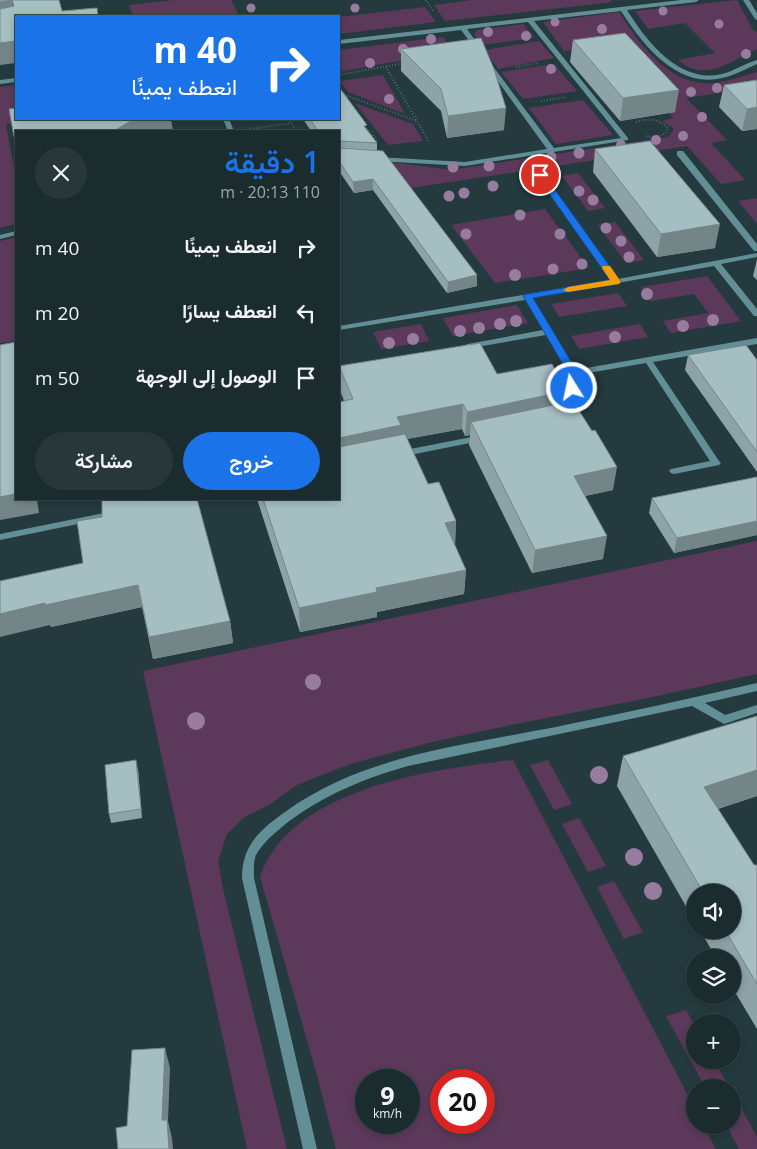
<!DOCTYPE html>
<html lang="ar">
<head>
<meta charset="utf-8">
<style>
  :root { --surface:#1b2c2e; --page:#28383a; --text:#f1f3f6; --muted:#a0a7aa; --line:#39484a; --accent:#1a73e8 }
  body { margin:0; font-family:"Open Sans",Vazirmatn,sans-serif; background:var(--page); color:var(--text); direction:rtl; height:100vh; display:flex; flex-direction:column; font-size:19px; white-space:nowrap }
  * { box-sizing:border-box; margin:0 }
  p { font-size:16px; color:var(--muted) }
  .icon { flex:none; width:28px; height:28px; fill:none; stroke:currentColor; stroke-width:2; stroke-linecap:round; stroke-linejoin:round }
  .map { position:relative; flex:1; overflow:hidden; direction:ltr }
  .details { position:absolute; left:15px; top:130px; width:325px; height:370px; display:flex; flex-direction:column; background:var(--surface); border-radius:0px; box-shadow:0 2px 8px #0003,0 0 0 1px var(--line); direction:rtl }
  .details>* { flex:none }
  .top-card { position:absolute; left:15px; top:15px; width:325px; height:105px; border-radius:0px; box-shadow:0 2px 8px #0003,0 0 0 1px var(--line); direction:rtl; background:#1a73e8; color:#fff; overflow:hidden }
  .fabs { position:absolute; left:686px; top:884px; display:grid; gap:10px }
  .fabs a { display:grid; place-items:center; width:55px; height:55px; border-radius:50%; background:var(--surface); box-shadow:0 2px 8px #0003,0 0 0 1px var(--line); font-size:25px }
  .speed { position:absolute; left:355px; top:1069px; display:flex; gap:10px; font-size:25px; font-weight:700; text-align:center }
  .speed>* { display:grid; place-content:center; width:65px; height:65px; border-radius:50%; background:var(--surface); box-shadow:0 2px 8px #0003,0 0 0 1px var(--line); line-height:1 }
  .speed small { font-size:12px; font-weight:400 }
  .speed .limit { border:8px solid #d22; background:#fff; color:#111 }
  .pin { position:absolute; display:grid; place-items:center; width:42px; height:42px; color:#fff; margin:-21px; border:2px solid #fff; border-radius:50%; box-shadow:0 1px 5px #0007 }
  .me { position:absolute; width:55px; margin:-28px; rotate:350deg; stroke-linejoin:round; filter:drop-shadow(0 0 4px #0008) }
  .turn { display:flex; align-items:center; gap:18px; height:105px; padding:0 20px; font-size:22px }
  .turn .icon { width:65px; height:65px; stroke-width:2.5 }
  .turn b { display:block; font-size:35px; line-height:42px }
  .round { display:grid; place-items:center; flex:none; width:52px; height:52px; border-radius:26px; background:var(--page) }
  .overview { display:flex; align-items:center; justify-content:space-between; height:85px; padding:0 20px }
  h1 { font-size:30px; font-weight:600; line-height:38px; color:var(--accent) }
  .button { display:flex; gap:10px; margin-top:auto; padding:10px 20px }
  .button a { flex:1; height:58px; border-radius:30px; background:var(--accent); color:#fff; font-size:20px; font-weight:600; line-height:58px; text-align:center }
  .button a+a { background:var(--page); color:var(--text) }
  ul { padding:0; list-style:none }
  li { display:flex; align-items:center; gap:15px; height:65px; padding:0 20px }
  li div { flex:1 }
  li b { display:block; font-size:19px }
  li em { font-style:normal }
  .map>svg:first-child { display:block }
  .green { fill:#5c395a; fill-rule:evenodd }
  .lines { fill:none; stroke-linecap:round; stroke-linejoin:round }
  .path { stroke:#819195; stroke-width:2; stroke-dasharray:0.5 2.5; stroke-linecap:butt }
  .lane { fill:#628f96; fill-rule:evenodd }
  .tree { fill:#987ca0 }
  .wall { fill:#8ea3a7 }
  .shaded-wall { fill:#748588 }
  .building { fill:#a5bec2; stroke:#748588 }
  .route { fill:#1a73e8; stroke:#114b97 }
  .slow { fill:#f59e0b }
</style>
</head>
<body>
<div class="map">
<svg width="757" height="1149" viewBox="0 0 757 1149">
  <rect width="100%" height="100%" fill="#243a3e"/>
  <path class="green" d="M174,0H231L239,16H133L129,5Z
    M472,0H610L613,2L445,21L434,5Z
    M737,0L753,30L757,32V49C730,62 705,83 678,60L715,53L685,23L648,29L635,11Z
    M425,7L436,22L339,34V17Z
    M619,12C640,45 671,88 715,83C729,81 743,76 757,72V87L686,98L727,140L711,143L745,180L721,184L687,146L404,189L383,161L451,170L668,137L673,131V128L662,121L673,118L609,44L564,51L543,22Z
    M523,24L535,38L482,45L474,34L477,30Z
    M443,37L453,51L339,72V50Z
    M539,41L554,58L498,69L485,50Z
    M554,64L577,91L523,99L501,72Z
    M383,75L405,114L348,92L340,81Z
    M16,85V119H42L6,124L14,168H16V224L0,228V87Z
    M583,100L613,135L556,144L529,108Z
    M355,103L413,124L423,141L388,145Z
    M578,173L605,208L588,211L562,176Z
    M757,198V224L738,201Z
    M545,209L589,268L495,283L451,225Z
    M615,222L644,260L626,263L598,225Z
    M16,237V341L0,343V241Z
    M707,276L741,321L671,333L663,321L708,313L694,294L651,301L641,287Z
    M618,293L627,306L559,317L551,304Z
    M517,305L528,323L453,336L443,318Z
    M421,324L429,341L381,349L373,332Z
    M640,324L648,337L579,349L571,336Z
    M757,541V674L648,698L511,725L432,742L350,764L297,785L269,805L243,818L227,834L218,861L223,889L287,1149H247L143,671Z
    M513,760L695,1109V1125H703L716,1149H336L315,1068L260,877C290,788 433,769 513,760ZM366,1080H409V1122H366ZM441,1080H484V1122H441Z
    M548,760L572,804L554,810L530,765Z
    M579,818L606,866L588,872L562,824Z
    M614,881L643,932L624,939L597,887Z
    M686,1010L695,1026V1060H714L729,1087H705L666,1016Z
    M739,1104L757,1137V1149H739L726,1125H732L733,1106Z"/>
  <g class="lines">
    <path class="path" d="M426,0L434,12
      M386,67L429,142
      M516,67L539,63
      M339,75L404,63
      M339,93L417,121
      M541,101L567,97
      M289,119L296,131
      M636,122C648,118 659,119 668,128L666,133L657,137L644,136
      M365,126L377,141
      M250,129L291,123"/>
    <path class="lane" d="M681,0H699L696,2L627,10C645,39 677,81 717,75C731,73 743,64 757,60V64C744,70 731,77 717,79C674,86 641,42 621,11L534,21L628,138V140L465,166L377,161L373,159L377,157L465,162L547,149L484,62L487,60L489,61L554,148L621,138L528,22L467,29L482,50L479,52L477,51L461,30L339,44V40Z
      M743,0H749L757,13V20L755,19Z
      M16,78V82L0,84V80Z
      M223,119H229L234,131H228Z
      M677,151H683L757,244V251H754L677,155Z
      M537,173H543L618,279L757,253V257L721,264L757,309V316H754L714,266L532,298L575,370L757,338V344L653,362L719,461L721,463L719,465L674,474L671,473L669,471L671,469L710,461L646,363L577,375L574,415L570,418L566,415L569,373L546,335L465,349V345L468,344L543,330L525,300L339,330V326L611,280L536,175Z
      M16,231V235L0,239V235Z
      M482,435L487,438L485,440L400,457L395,454L400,451Z
      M114,511L117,512L119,514L117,516L0,540V534Z
      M757,683V691L705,703L725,715L757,705V713L724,724L692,706L408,766C363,779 326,794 288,822C277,831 263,842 256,855C253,862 254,871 254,878L317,1149H303L242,878C242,845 260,830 285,812C366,753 470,745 565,725C629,712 693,698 757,683Z"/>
  </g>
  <g class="tree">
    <circle cx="251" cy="8" r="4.5"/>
    <circle cx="355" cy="8" r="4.5"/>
    <circle cx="663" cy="11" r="4.5"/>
    <circle cx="555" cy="22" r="4.5"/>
    <circle cx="719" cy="24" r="4.5"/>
    <circle cx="602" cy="29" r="5"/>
    <circle cx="488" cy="32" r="5"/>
    <circle cx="526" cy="36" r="5"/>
    <circle cx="431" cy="39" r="5"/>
    <circle cx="403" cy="49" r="5"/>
    <circle cx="746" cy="54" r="5"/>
    <circle cx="370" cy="63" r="5"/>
    <circle cx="551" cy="69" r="5"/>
    <circle cx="717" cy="88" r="5"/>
    <circle cx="691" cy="92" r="5"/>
    <circle cx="389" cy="99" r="5"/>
    <circle cx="702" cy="117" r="5"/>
    <circle cx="683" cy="136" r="5"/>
    <circle cx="656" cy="140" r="5"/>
    <circle cx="621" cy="145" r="5"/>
    <circle cx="579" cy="153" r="5.5"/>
    <circle cx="551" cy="157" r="5.5"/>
    <circle cx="489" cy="166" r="5.5"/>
    <circle cx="453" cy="167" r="5.5"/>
    <circle cx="493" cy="186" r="5.5"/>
    <circle cx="579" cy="191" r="5.5"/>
    <circle cx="464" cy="193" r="5.5"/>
    <circle cx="449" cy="196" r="5.5"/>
    <circle cx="593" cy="200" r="5.5"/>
    <circle cx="520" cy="215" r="5.5"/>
    <circle cx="606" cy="228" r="5.5"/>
    <circle cx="466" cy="234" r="5.5"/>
    <circle cx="560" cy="234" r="5.5"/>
    <circle cx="621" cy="241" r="5.5"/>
    <circle cx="629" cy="257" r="5.5"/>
    <circle cx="582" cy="264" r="5.5"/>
    <circle cx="553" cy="269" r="5.5"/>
    <circle cx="515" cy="275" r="6"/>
    <circle cx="647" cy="294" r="6"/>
    <circle cx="713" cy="320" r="6"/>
    <circle cx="516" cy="321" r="6"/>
    <circle cx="500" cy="324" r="6"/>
    <circle cx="683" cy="326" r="6"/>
    <circle cx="479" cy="328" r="6"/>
    <circle cx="460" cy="331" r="6"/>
    <circle cx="615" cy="337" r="6"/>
    <circle cx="413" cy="339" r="6"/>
    <circle cx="389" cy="343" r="6"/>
    <circle cx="313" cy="682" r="8"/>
    <circle cx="196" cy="721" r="9"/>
    <circle cx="599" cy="775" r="9"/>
    <circle cx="634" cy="857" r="9"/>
    <circle cx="653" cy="891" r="9"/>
  </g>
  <path class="wall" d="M573,40L675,112L620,121L570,62Z
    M401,49L504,130L447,138L441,111L401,71Z
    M757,80V129L742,131L719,107L724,85Z
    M303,119H339L367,130L377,143V151L477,275V286L447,293L373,190L354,193L339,171V131H311Z
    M595,149L715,248L657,257L593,172Z
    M757,259V280L753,276Z
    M688,355L757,360V472L685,370Z
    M339,366L497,374L567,391L566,402L613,490L585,496L603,559L532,573L469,445L470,435L465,436L462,429L407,439L428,484L456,521L455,545L466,570L464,594L377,612V617L300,632L257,499H339L344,401L340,390Z
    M757,477V535L674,553L649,513L652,498Z
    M102,499H153V500L230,621L233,643L153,659L142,607L51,627L50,625L83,563L102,517Z
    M757,716V796L718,809L754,865H757V1029L732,987V958H716L700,930H732V892H695V922L617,786L623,756Z
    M138,769L142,818L111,823L109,814Z"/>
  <path class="shaded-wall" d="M12,0L16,21L0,24V2Z
    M16,41V63L0,65V43Z
    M679,90L675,112L620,121L623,98Z
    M757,107V129L742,131L747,109Z
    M506,108L504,130L447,138L448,116Z
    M153,119H171L173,131H114L129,122Z
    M16,136V148L14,137Z
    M373,179V190L354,193L353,182Z
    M720,224L715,248L657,257L661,234Z
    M477,275V286L447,293L448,282Z
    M567,391L564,415L471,422L470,435L465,436L467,412Z
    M463,404L462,429L401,440L339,463V438L397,417Z
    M617,467L613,490L571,499L574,476Z
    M16,494V499H37L39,513L0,520V497Z
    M456,521L455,545L445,523Z
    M757,521V535L674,553L677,538Z
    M607,536L603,559L532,573L535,550Z
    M466,570L464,594L377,612V617L300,632L299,608L376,588Z
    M138,585L142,607L51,627L50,625L0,637V614L45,603Z
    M230,621L233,643L153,659L149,637Z
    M136,760L138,769L142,818L141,809Z
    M757,770V796L696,816L704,787Z
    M165,1048L170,1068L168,1121L172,1138L173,1149H169L162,1120Z"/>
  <path class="building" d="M0,0H12L0,2Z
    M12,0H59L62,11L97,8L98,16H16V41L0,43V9L14,6Z
    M625,33L679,90L623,98L573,40Z
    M481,38L494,69L506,108L448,116L441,89L401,49Z
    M757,80V107L747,109L724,85Z
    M339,87L367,125L364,126L377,143L339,141V131H318L310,119H339Z
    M16,108V119H153L129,122L114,131H16V136L14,137L9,109Z
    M650,141L720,224L661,234L595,149Z
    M339,148L383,151L477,275L448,282L373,179L353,182L339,161Z
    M16,342V494L0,497V345Z
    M480,343L497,374L552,364L567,391L467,412L463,404L397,417L401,425L339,438V402L353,399L339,366Z
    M746,345L757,360V452L688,355Z
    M573,401L592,431L595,430L617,467L574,476L607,536L535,550L471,422Z
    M405,434L428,484L439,482L456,521L445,523L466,570L376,588L377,592L299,608L263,499H339V447Z
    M757,477V521L677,538L652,498Z
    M102,499H150V501L162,499H197L230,621L149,637L138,585L45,605V603L0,614V581L83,563L77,521L102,517Z
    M757,716V770L704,787L754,865H757V984L725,930H732V892H703L623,756Z
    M136,760L141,809L109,814L105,765Z
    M165,1048L162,1120H167L169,1149H118L116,1128L127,1126L132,1050Z"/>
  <path class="route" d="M537,173H543L621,282L616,284L533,298L578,373L577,388L572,392L567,388L568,373L523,296L527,294L610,280L536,175Z"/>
  <path class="slow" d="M603,266H610L621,282L619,284L568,292L563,290L568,287L610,280L602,268Z"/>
</svg>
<div class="fabs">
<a><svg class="icon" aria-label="sound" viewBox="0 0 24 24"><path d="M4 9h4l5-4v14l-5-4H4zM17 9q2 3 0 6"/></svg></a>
<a><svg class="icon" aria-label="layers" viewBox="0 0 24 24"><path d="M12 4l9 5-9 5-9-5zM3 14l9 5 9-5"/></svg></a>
<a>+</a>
<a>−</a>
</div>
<div class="speed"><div>9<small>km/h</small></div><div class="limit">20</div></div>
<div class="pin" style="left:540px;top:175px;background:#d93025"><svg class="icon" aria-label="arrive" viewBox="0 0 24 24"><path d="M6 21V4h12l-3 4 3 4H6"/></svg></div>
<svg class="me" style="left:572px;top:388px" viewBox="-20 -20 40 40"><circle r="17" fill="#1a73e8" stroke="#fff" stroke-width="3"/><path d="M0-11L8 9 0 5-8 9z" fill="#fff"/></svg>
<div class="top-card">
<div class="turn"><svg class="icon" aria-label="right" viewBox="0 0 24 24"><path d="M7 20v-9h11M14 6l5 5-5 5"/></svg><div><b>40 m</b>انعطف يمينًا</div></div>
</div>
<section class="details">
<div class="overview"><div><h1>1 دقيقة</h1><p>110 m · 20:13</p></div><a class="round"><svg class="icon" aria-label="close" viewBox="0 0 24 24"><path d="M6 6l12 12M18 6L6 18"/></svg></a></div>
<ul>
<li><svg class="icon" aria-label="right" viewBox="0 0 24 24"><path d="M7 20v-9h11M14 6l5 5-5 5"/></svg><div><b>انعطف يمينًا</b></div><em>40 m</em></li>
<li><svg class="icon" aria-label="left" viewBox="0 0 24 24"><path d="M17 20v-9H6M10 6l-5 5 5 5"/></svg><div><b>انعطف يسارًا</b></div><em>20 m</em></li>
<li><svg class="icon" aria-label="arrive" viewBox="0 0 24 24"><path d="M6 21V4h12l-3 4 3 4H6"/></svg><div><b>الوصول إلى الوجهة</b></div><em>50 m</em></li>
</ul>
<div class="button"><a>خروج</a><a>مشاركة</a></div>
</section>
</div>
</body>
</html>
